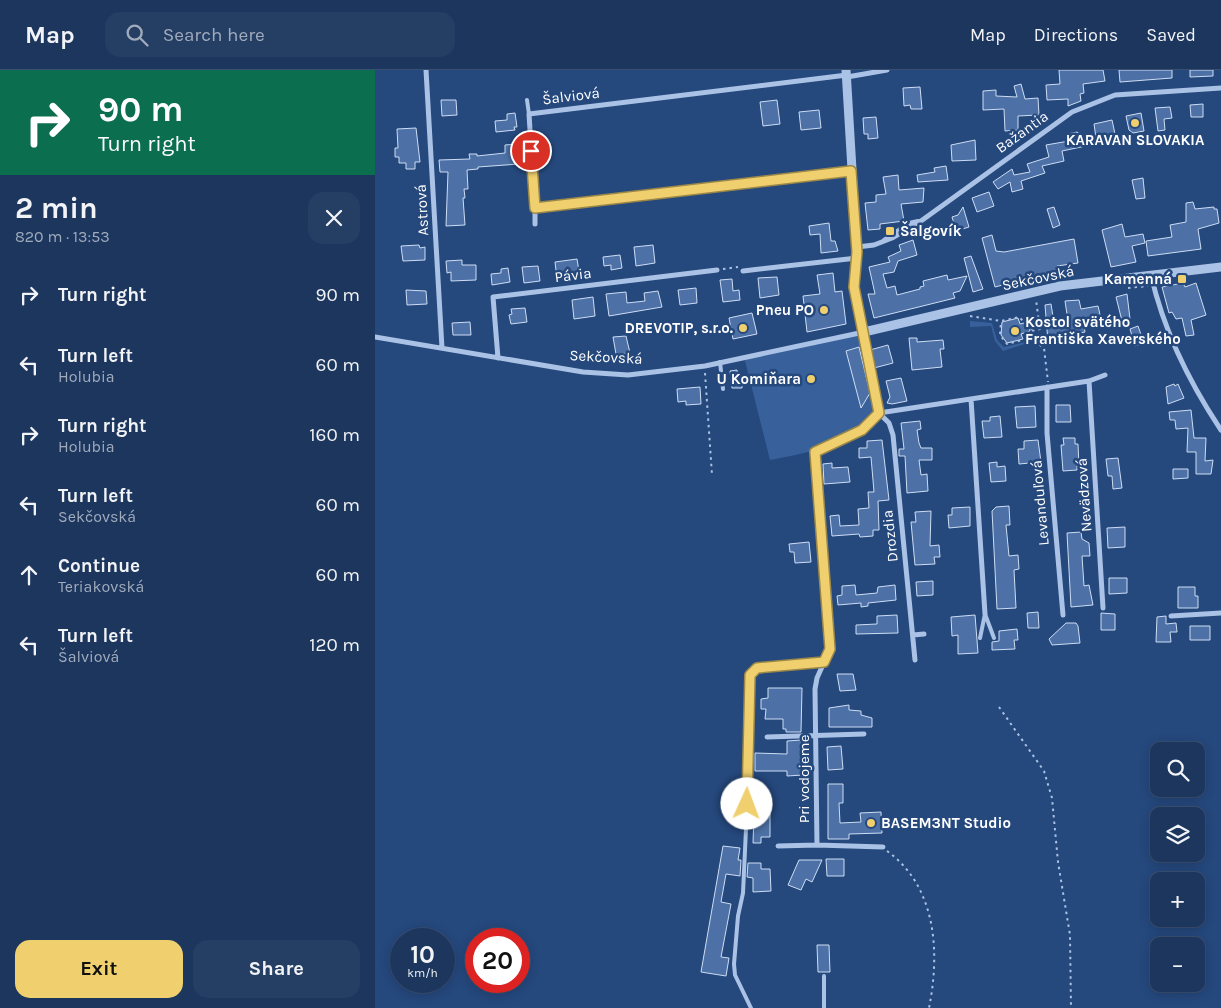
<!DOCTYPE html>
<html lang="en">
<head>
<meta charset="utf-8">
<style>
  :root { --surface:#1c365e; --page:#253e64; --text:#f1f3f6; --muted:#a0abbc; --line:#3a5073; --accent:#efcf6e }
  body { margin:0; font-family:Karla,sans-serif; background:var(--page); color:var(--text); height:100vh; display:flex; flex-direction:column; font-size:19px; white-space:nowrap }
  * { box-sizing:border-box; margin:0 }
  p { font-size:16px; color:var(--muted) }
  .icon { flex:none; width:28px; height:28px; fill:none; stroke:currentColor; stroke-width:2; stroke-linecap:round; stroke-linejoin:round }
  .map { position:relative; flex:1; overflow:hidden }
  .side { display:flex; flex-direction:column; background:var(--surface); width:375px }
  .side>* { flex:none }
  .banner { background:#0b6e4f; color:#fff; overflow:hidden }
  .controls { position:absolute; left:775px; top:672px; display:grid; gap:10px }
  .controls a { display:grid; place-items:center; width:55px; height:55px; border-radius:10px; background:var(--surface); box-shadow:0 2px 12px #0003,0 0 0 1px var(--line); font-size:25px }
  .speed { position:absolute; left:15px; top:858px; display:flex; gap:10px; font-size:25px; font-weight:700; text-align:center }
  .speed>* { display:grid; place-content:center; width:65px; height:65px; border-radius:50%; background:var(--surface); box-shadow:0 2px 12px #0003,0 0 0 1px var(--line); line-height:1 }
  .speed small { font-size:12px; font-weight:400 }
  .speed .limit { border:8px solid #d22; background:#fff; color:#111 }
  .pin { position:absolute; display:grid; place-items:center; width:42px; height:42px; color:#fff; margin:-21px; border:2px solid #fff; border-radius:50%; box-shadow:0 1px 5px #0007 }
  .me { position:absolute; width:55px; margin:-28px; rotate:2deg; stroke-linejoin:round; filter:drop-shadow(0 0 4px #0008) }
  .turn { display:flex; align-items:center; gap:18px; height:105px; padding:0 15px; font-size:22px }
  .turn .icon { width:65px; height:65px; stroke-width:2.5 }
  .turn b { display:block; font-size:35px; line-height:42px }
  .round { display:grid; place-items:center; flex:none; width:52px; height:52px; border-radius:15px; background:var(--page) }
  .summary { display:flex; align-items:center; justify-content:space-between; height:85px; padding:0 15px }
  h1 { font-size:30px; font-weight:700; line-height:38px }
  .button { display:flex; gap:10px; margin-top:auto; padding:10px 15px }
  .button a { flex:1; height:58px; border-radius:15px; background:var(--accent); color:#111; font-size:20px; font-weight:700; line-height:58px; text-align:center }
  .button a+a { background:var(--page); color:var(--text) }
  ul { padding:0; list-style:none }
  li { display:flex; align-items:center; gap:15px; height:70px; padding:0 15px }
  li div { flex:1 }
  li b { display:block; font-size:19px }
  li em { font-style:normal }
  header { display:flex; align-items:center; gap:30px; box-sizing:border-box; height:70px; padding:0 25px; background:var(--surface); border-bottom:1px solid var(--line) }
  header strong { font-size:24px }
  nav { display:flex; gap:28px; margin-inline-start:auto; font-size:18px }
  .search { width:350px; height:45px; background:var(--page); display:flex; align-items:center; gap:12px; box-sizing:border-box; padding:0 18px; border-radius:15px; color:var(--muted); font-size:19px }
  main { display:flex; flex:1; min-height:0 }
  .map>svg:first-child { display:block }
  .green { fill:#38619b }
  .building { fill:#4d71a6; stroke:#cdddf4 }
  .lines { fill:none; stroke-linecap:round; stroke-linejoin:round }
  .path { stroke:#aac2e5; stroke-width:2; stroke-dasharray:2.5 4; stroke-linecap:butt }
  .service { stroke:#aac2e5; stroke-width:4 }
  .minor { stroke:#aac2e5; stroke-width:5 }
  .tertiary { stroke:#aac2e5; stroke-width:9 }
  .route-casing { stroke:#9b8748; stroke-width:12 }
  .route { stroke:#efcf6e; stroke-width:9 }
  .poi-dot { fill:#efcf6e; stroke:#25487d; stroke-width:2 }
  .labels { text-anchor:middle; stroke-width:5; stroke-linejoin:round; paint-order:stroke }
  .street-label { font-size:15px; fill:#fff; stroke:#25487d }
  .poi-label { font-size:15px; font-weight:bold; fill:#fff; stroke:#25487d; text-anchor:end }
</style>
</head>
<body>
<header>
<strong>Map</strong>
<div class="search"><svg class="icon" aria-label="search" viewBox="0 0 24 24"><circle cx="10" cy="10" r="6"/><path d="M15 15l6 6"/></svg>Search here</div>
<nav><a>Map</a><a>Directions</a><a>Saved</a></nav>
</header>
<main>
<section class="side">
<div class="banner">
<div class="turn"><svg class="icon" aria-label="right" viewBox="0 0 24 24"><path d="M7 20v-9h11M14 6l5 5-5 5"/></svg><div><b>90 m</b>Turn right</div></div>
</div>
<div class="summary"><div><h1>2 min</h1><p>820 m · 13:53</p></div><a class="round"><svg class="icon" aria-label="close" viewBox="0 0 24 24"><path d="M6 6l12 12M18 6L6 18"/></svg></a></div>
<ul>
<li><svg class="icon" aria-label="right" viewBox="0 0 24 24"><path d="M7 20v-9h11M14 6l5 5-5 5"/></svg><div><b>Turn right</b></div><em>90 m</em></li>
<li><svg class="icon" aria-label="left" viewBox="0 0 24 24"><path d="M17 20v-9H6M10 6l-5 5 5 5"/></svg><div><b>Turn left</b><p>Holubia</p></div><em>60 m</em></li>
<li><svg class="icon" aria-label="right" viewBox="0 0 24 24"><path d="M7 20v-9h11M14 6l5 5-5 5"/></svg><div><b>Turn right</b><p>Holubia</p></div><em>160 m</em></li>
<li><svg class="icon" aria-label="left" viewBox="0 0 24 24"><path d="M17 20v-9H6M10 6l-5 5 5 5"/></svg><div><b>Turn left</b><p>Sekčovská</p></div><em>60 m</em></li>
<li><svg class="icon" aria-label="ahead" viewBox="0 0 24 24"><path d="M12 20V5M6 11l6-6 6 6"/></svg><div><b>Continue</b><p>Teriakovská</p></div><em>60 m</em></li>
<li><svg class="icon" aria-label="left" viewBox="0 0 24 24"><path d="M17 20v-9H6M10 6l-5 5 5 5"/></svg><div><b>Turn left</b><p>Šalviová</p></div><em>120 m</em></li>
</ul>
<div class="button"><a>Exit</a><a>Share</a></div>
</section>
<div class="map">
<svg width="846" height="938" viewBox="0 0 846 938">
  <rect width="100%" height="100%" fill="#25487d"/>
  <path class="green" d="M595,251L617,253L622,270L629,277L650,272V274L628,281L620,271L616,256L595,257Z
    M489,262L504,343C472,375 438,382 395,390L369,287Z"/>
  <path class="building" d="M684,0H728L730,11L708,14L709,23L705,24L706,31L693,36V29L672,30L671,15L685,14Z
    M744,0H797V8L745,12Z
    M815,0H838V6L815,7Z
    M646,14L650,29L663,28L664,45L643,46V60L630,61L629,39L608,40V21L621,20V26L642,27L639,16Z
    M545,17L547,39H536L535,35L529,36L528,18Z
    M66,30H81L82,45L67,46Z
    M402,30L405,54L388,56L385,32Z
    M828,34V47H816L815,35Z
    M795,37L797,48L789,49L790,60L783,61L780,38Z
    M444,40L446,58L426,60L424,42Z
    M140,43L142,57H139L140,60L121,62L120,51L132,50V44Z
    M766,43L769,61L758,63L754,60L751,46Z
    M501,47L503,68L493,69V64H489L488,48Z
    M737,50L740,64L721,68L719,54Z
    M41,58L45,92H40V99H31V93H24V87H20V78H23L22,59Z
    M702,62L709,67L711,76L687,81L689,91L667,96L670,103L646,111L648,119L637,122L635,112L623,119L618,112L637,99L639,105L655,102L652,94L674,87L671,75L694,71L693,64Z
    M600,70L601,90L577,91L576,75Z
    M142,74L144,94L103,97V99L92,100L93,119H89L90,128H88L90,155L71,156L73,102H65L64,90L95,89L94,84H102V86L130,83V75Z
    M571,96L573,110L543,112L542,105L560,102L559,98Z
    M523,105L524,120L549,118L548,132L526,134L529,151L505,154V159L493,160L490,133L501,132V125L511,124L508,107Z
    M768,108L770,128L761,129L757,110Z
    M614,122L619,136L602,142L597,128Z
    M818,132L820,139L839,137V139H842L844,153L823,159L826,179L773,186L771,171L797,167L795,155L811,152V133Z
    M588,137L594,157L581,161L577,147L583,145Z
    M679,137L685,155L678,158L672,139Z
    M454,153L456,171H460L463,181L446,183L445,164L435,165L434,156Z
    M747,154L750,167L768,164L770,173L757,176L761,192L736,197L727,160Z
    M617,165L621,181L629,182L699,169L703,193L682,196L684,204L662,209V206L620,217L607,168Z
    M538,170L542,185L523,191L519,202L508,204L512,218L520,216L522,225L545,219V217L549,216L548,211L572,205L573,210L592,206L585,221L578,223L580,228L499,248L493,224H500L494,197L515,192L513,187L526,181L524,175Z
    M44,175L45,178L50,177V190L28,191L26,176Z
    M278,175L280,193L261,196L259,177Z
    M245,185L247,198L236,200V195L229,196L228,187Z
    M596,186L608,219L598,222L589,188Z
    M202,189L205,207L182,209L180,192Z
    M87,190V195H101V210L76,211V202L72,203L71,191Z
    M163,196L165,211L149,213L147,197Z
    M133,198L135,212L117,215L116,204L126,203V199Z
    M458,203L460,222L467,221L471,254L432,262L428,226L445,224L442,205Z
    M402,207L404,225L385,228L383,208Z
    M357,209L358,221L364,220L365,230L348,232L345,210Z
    M808,213L810,217L821,213L831,245L816,250L819,265L811,266L807,248L801,249L797,242L794,243L787,217Z
    M321,218L322,233L305,235L303,220Z
    M31,220L51,221L52,234L32,235Z
    M283,221L287,237L234,246L231,224L251,222L252,233L270,231L269,223Z
    M752,224L755,249L747,251L741,227Z
    M218,227L220,246L199,249L197,230Z
    M704,230L706,239L723,236L727,253L709,256L710,262L691,266V270L673,272L670,235L676,234L679,253L693,251L690,231Z
    M150,238L152,252L136,254L134,245L137,244L136,239Z
    M377,243L382,264L358,269L354,248Z
    M643,248L645,254L653,252L655,261L646,264L648,269L632,273L626,265L627,252Z
    M95,252L96,265H78L77,253Z
    M763,256L769,273L760,276L755,259Z
    M251,266L255,283L241,284L238,267Z
    M534,268H542V272L568,270L569,279H565L567,297L537,300Z
    M513,275L518,293L499,298L495,280Z
    M484,277L495,323L486,338L471,281Z
    M362,300L363,310H367V318H357L355,301Z
    M526,308L532,331L517,334L512,333L515,327L511,311Z
    M799,314L800,316L803,314L809,328L793,334L791,317Z
    M325,317L326,334L311,335V331L303,332L302,319Z
    M681,335H695L696,352H681Z
    M660,336L661,357L642,358L640,337Z
    M816,340L819,368H831L830,391L838,390L836,404H821V382H812L813,358L801,359L800,350H795L794,342Z
    M625,346L627,367L609,368L607,351H615V347Z
    M545,351L546,359L542,360L544,373L546,378H557V390H544L546,405L552,404L553,421L532,423L530,386H524V379H529L526,353Z
    M688,368H700V374H703L704,396H702V400L688,401L686,375H689Z
    M507,370L514,430L503,431L504,460H498V466L485,467L484,464L457,466L455,446L464,445L465,456L484,455L483,439L494,438L493,422H499L496,387L484,388V378H492V371Z
    M663,370L666,392L644,394L643,379H649V371Z
    M743,388L747,418L738,419L737,406H733L731,389Z
    M622,392V397L630,396L631,411L616,412L614,393Z
    M457,393V398L473,397L475,412L449,414L448,394Z
    M798,399H813V408L798,409Z
    M634,436L635,455H631L634,486L643,485L644,499L639,500L641,538L622,539L617,441L621,437Z
    M595,437V456L574,458L573,445H577V438Z
    M556,441L555,476L564,475L565,487H559L560,494L540,495L536,452H541L540,442Z
    M750,457V477L733,478L732,458Z
    M706,462L707,469L714,473L715,486H707L709,516L714,515L718,535L696,537L692,463Z
    M434,472L436,492L420,493L419,482H415L414,474Z
    M734,508H752V523L734,524Z
    M558,511V525L542,526L541,512Z
    M480,515L481,525L502,523L503,517L520,515L521,530L493,533V536L486,537V533L463,535L462,526L467,525V516Z
    M803,517H820V526H823V538H803Z
    M663,542L664,558H653L652,543Z
    M726,543L740,544V560H726Z
    M522,545L523,563L481,564V555L502,554V546Z
    M600,545L603,583L583,584V565L577,566L576,547Z
    M791,546V554L801,553L802,562H795L796,572H781L782,547Z
    M691,553H701L703,556L705,573L677,575L674,569Z
    M815,556H835V570H815Z
    M642,559L643,570H639L640,579L617,580V572L624,571V561Z
    M462,604H478L481,620L465,621Z
    M393,618H427L426,662H411V659H408V649H390L391,639H386V629L393,628Z
    M474,635V640L486,641V645L497,648V657H454V638Z
    M426,670L428,672V705L412,706V701H380V683L412,684V671Z
    M466,676L468,699L453,700L452,677Z
    M453,714H468V733H464L465,753L486,752L485,743L506,742L507,763L474,764V769H453Z
    M379,744H395V767H386V773H378Z
    M348,776L365,778L363,790H366L365,806L351,804L346,832L356,834L346,887L354,888L351,906L326,902Z
    M451,789H469V806H452Z
    M424,790H447L437,812L431,809L426,820L413,815Z
    M373,793H386V799H395L396,821L378,822V808L372,807Z
    M442,875H454L455,902H443Z"/>
  <g class="lines">
    <path class="path" d="M348,199L363,197
      M753,218L773,216
      M595,246L626,251L644,247L648,251L655,249L657,261L651,269L632,274L625,265L626,251
      M657,261L665,259L661,230
      M654,267L669,278L673,312
      M330,303L337,405
      M624,637L669,701L677,728L683,792L695,865L696,938
      M512,781C562,817 565,883 554,938"/>
    <path class="service" d="M152,30L154,44
      M509,170L534,153L543,151
      M345,292L348,319
      M610,544L619,568
      M605,568L610,544
      M449,906V938
      M376,938L360,905L359,894L363,846L368,823L373,716L375,605L382,598L449,592"/>
    <path class="minor" d="M51,0L67,278
      M472,5L154,44L160,138L476,101
      M472,7L512,0
      M160,138V154
      M482,177L499,175L517,168L546,151L697,42L740,25L846,18
      M368,201L482,188
      M776,205C789,262 814,312 846,360
      M0,267L208,302L253,305L330,296L489,262L488,268L504,343
      M123,288L118,227L342,200
      M714,311L728,538
      M672,317V363L688,545
      M596,329L610,544
      M504,343L487,360L440,381L455,579L442,608L440,619L442,775L508,777
      M504,343L514,353L518,365L540,590
      M504,343L714,311L730,305
      M796,546L846,543
      M538,565L549,564
      M392,667L489,664
      M403,776L442,775"/>
    <path class="tertiary" d="M471,0L482,182L479,217L489,262L685,216L846,197"/>
  </g>
  <g class="lines">
    <defs>
      <path id="route" d="M156,81L160,138L476,101L482,182L479,217L504,343L487,360L440,382L455,579L449,592L382,598L375,605L372,734"/>
    </defs>
    <use href="#route" class="route-casing"/>
    <use href="#route" class="route"/>
  </g>
  <g class="poi-dot">
    <circle cx="760" cy="53" r="5"/>
    <rect x="510" y="156" width="10" height="10" rx="2.5"/>
    <rect x="802" y="204" width="10" height="10" rx="2.5"/>
    <circle cx="449" cy="240" r="5"/>
    <circle cx="368" cy="258" r="5"/>
    <circle cx="640" cy="261" r="5"/>
    <circle cx="436" cy="309" r="5"/>
    <circle cx="496" cy="753" r="5"/>
  </g>
  <g class="labels">
    <g class="street-label">
      <text transform="translate(196 26) rotate(-7)" y="5">Šalviová</text>
      <text transform="translate(647 62) rotate(-36)" y="5">Bažantia</text>
      <text transform="translate(47 140) rotate(-93)" y="5">Astrová</text>
      <text transform="translate(198 205) rotate(-7)" y="5">Pávia</text>
      <text transform="translate(663 208) rotate(-12)" y="5">Sekčovská</text>
      <text transform="translate(231 287) rotate(3)" y="5">Sekčovská</text>
      <text transform="translate(709 425) rotate(-94)" y="5">Nevädzová</text>
      <text transform="translate(665 433) rotate(-95)" y="5">Levanduľová</text>
      <text transform="translate(515 466) rotate(-96)" y="5">Drozdia</text>
      <text transform="translate(429 709) rotate(-90)" y="5">Pri vodojeme</text>
    </g>
    <g class="poi-label">
      <text x="760" y="75" text-anchor="middle">KARAVAN SLOVAKIA</text>
      <text x="525" y="166" text-anchor="start">Šalgovík</text>
      <text x="797" y="214">Kamenná</text>
      <text x="439" y="245">Pneu PO</text>
      <text x="650" y="257" text-anchor="start">Kostol svätého<tspan x="650" dy="17">Františka Xaverského</tspan></text>
      <text x="358" y="263">DREVOTIP, s.r.o.</text>
      <text x="426" y="314">U Komiňara</text>
      <text x="506" y="758" text-anchor="start">BASEM3NT Studio</text>
    </g>
  </g>
</svg>
<div class="controls">
<a><svg class="icon" aria-label="search" viewBox="0 0 24 24"><circle cx="10" cy="10" r="6"/><path d="M15 15l6 6"/></svg></a>
<a><svg class="icon" aria-label="layers" viewBox="0 0 24 24"><path d="M12 4l9 5-9 5-9-5zM3 14l9 5 9-5"/></svg></a>
<a>+</a>
<a>−</a>
</div>
<div class="speed"><div>10<small>km/h</small></div><div class="limit">20</div></div>
<div class="pin" style="left:156px;top:81px;background:#d93025"><svg class="icon" aria-label="arrive" viewBox="0 0 24 24"><path d="M6 21V4h12l-3 4 3 4H6"/></svg></div>
<svg class="me" style="left:372px;top:734px" viewBox="-20 -20 40 40"><circle r="19" fill="#fff"/><path d="M0-13L10 11 0 6-10 11z" fill="#efcf6e"/></svg>
</div>
</main>
</body>
</html>
